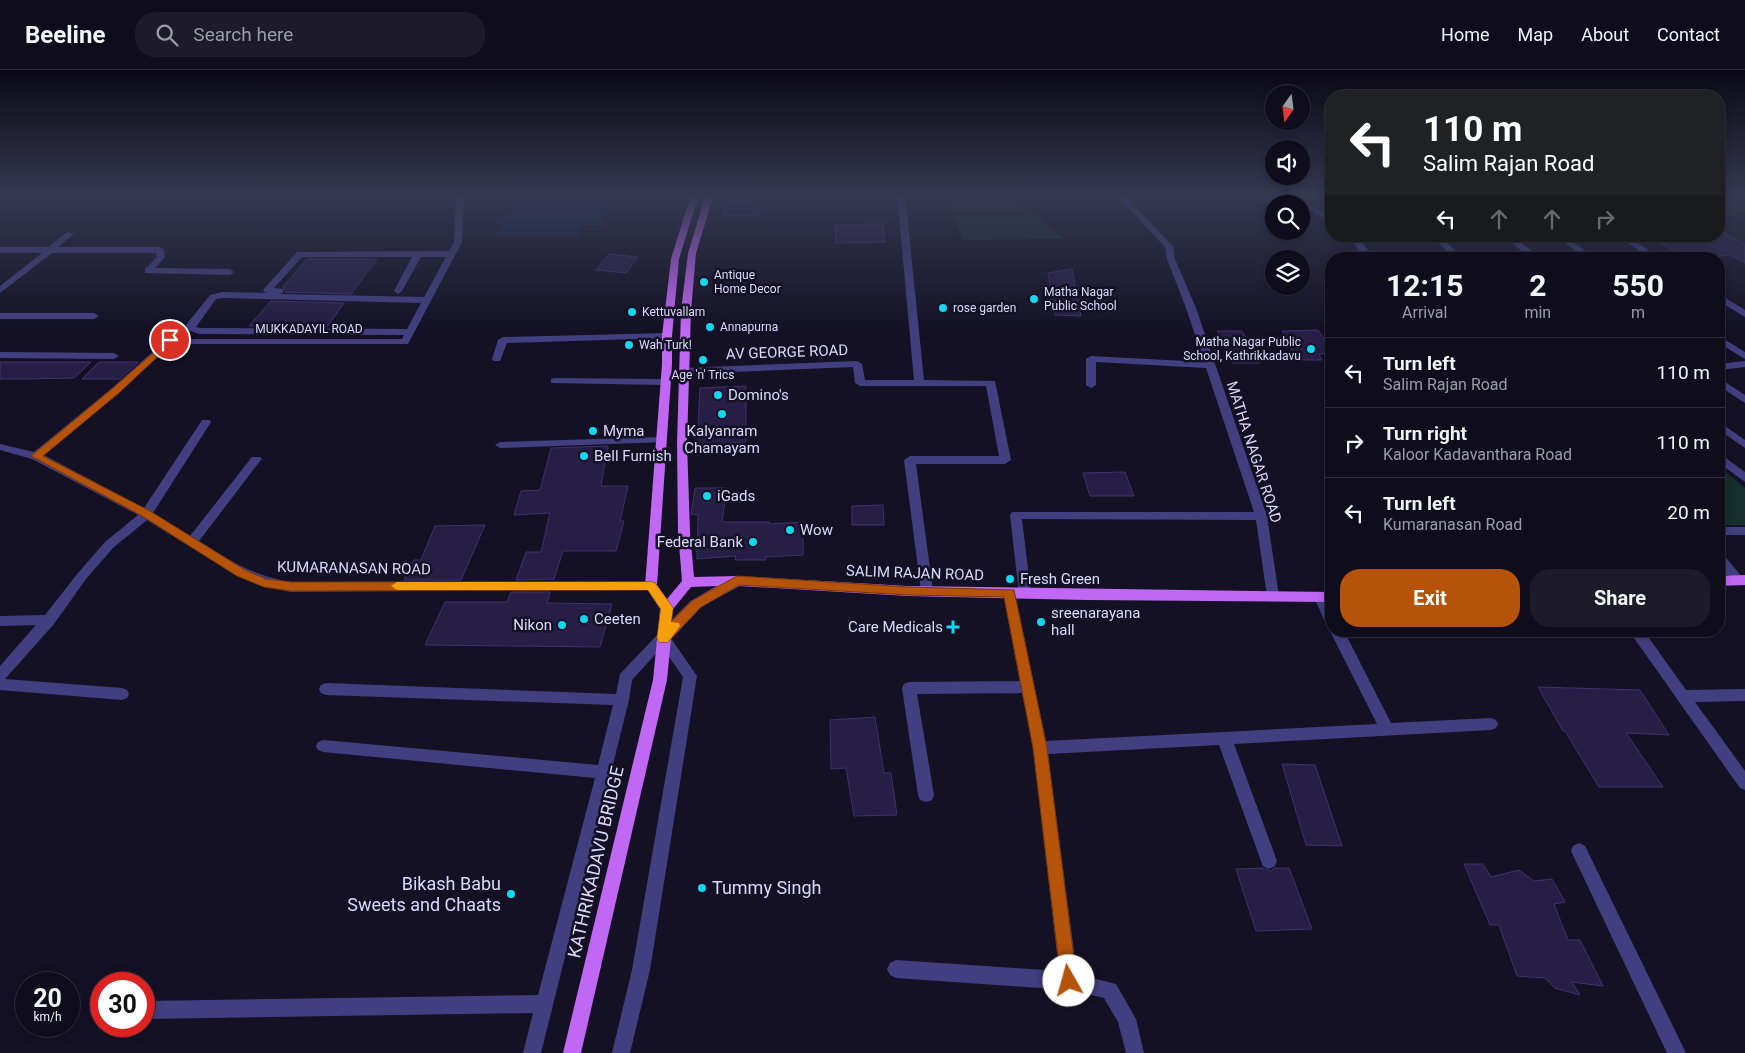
<!DOCTYPE html>
<html lang="en">
<head>
<meta charset="utf-8">
<style>
  :root { --surface:#0f0d1c; --page:#1d1b29; --text:#f1f3f6; --muted:#9b9ca3; --line:#2f2d3b; --accent:#b45309 }
  body { margin:0; font-family:Roboto,sans-serif; background:var(--page); color:var(--text); height:100vh; display:flex; flex-direction:column; font-size:19px; white-space:nowrap }
  * { box-sizing:border-box; margin:0 }
  p { font-size:16px; color:var(--muted) }
  .icon { flex:none; width:28px; height:28px; fill:none; stroke:currentColor; stroke-width:2; stroke-linecap:round; stroke-linejoin:round }
  .map { position:relative; flex:1; overflow:hidden }
  .drawer { position:absolute; left:1325px; top:182px; width:400px; height:385px; display:flex; flex-direction:column; background:var(--surface); border-radius:20px; box-shadow:0 2px 8px #0003,0 0 0 1px var(--line) }
  .drawer>* { flex:none }
  .top-card { position:absolute; left:1325px; top:20px; width:400px; height:152px; border-radius:20px; box-shadow:0 2px 8px #0003,0 0 0 1px var(--line); background:#202124; color:#fff; overflow:hidden }
  .needle { width:32px; rotate:194deg }
  .controls { position:absolute; left:1265px; top:15px; display:grid; gap:10px }
  .controls a { display:grid; place-items:center; width:45px; height:45px; border-radius:50%; background:var(--surface); box-shadow:0 2px 8px #0003,0 0 0 1px var(--line); font-size:25px }
  .speed { position:absolute; left:15px; top:902px; display:flex; gap:10px; font-size:25px; font-weight:700; text-align:center }
  .speed>* { display:grid; place-content:center; width:65px; height:65px; border-radius:50%; background:var(--surface); box-shadow:0 2px 8px #0003,0 0 0 1px var(--line); line-height:1 }
  .speed small { font-size:12px; font-weight:400 }
  .speed .limit { border:8px solid #d22; background:#fff; color:#111 }
  .pin { position:absolute; display:grid; place-items:center; width:42px; height:42px; color:#fff; margin:-21px; border:2px solid #fff; border-radius:50%; box-shadow:0 1px 5px #0007 }
  .me { position:absolute; width:55px; margin:-28px; rotate:353deg; stroke-linejoin:round; filter:drop-shadow(0 0 4px #0008) }
  .turn { display:flex; align-items:center; gap:18px; height:105px; padding:0 15px; font-size:22px }
  .turn .icon { width:65px; height:65px; stroke-width:2.5 }
  .turn b { display:block; font-size:35px; line-height:42px }
  .lanes { display:flex; align-items:center; height:48px; padding:0 15px; background:#0003; justify-content:center; gap:25px; direction:ltr }
  .lanes .off { opacity:.35 }
  .eta { display:flex; justify-content:space-evenly; align-items:center; height:85px; text-align:center }
  .eta b { font-size:30px; font-weight:700; line-height:35px }
  .cta { display:flex; gap:10px; margin-top:auto; padding:10px 15px }
  .cta a { flex:1; height:58px; border-radius:20px; background:var(--accent); color:#fff; font-size:20px; font-weight:700; line-height:58px; text-align:center }
  .cta a+a { background:var(--page); color:var(--text) }
  ul { padding:0; list-style:none }
  li { display:flex; align-items:center; gap:15px; height:70px; padding:0 15px; border-top:1px solid var(--line) }
  li div { flex:1 }
  li b { display:block; font-size:19px }
  li em { font-style:normal }
  header { display:flex; align-items:center; gap:30px; box-sizing:border-box; height:70px; padding:0 25px; background:var(--surface); border-bottom:1px solid var(--line) }
  header strong { font-size:24px }
  nav { display:flex; gap:28px; margin-inline-start:auto; font-size:18px }
  .search { width:350px; height:45px; background:var(--page); display:flex; align-items:center; gap:12px; box-sizing:border-box; padding:0 18px; border-radius:20px; color:var(--muted); font-size:19px }
  .map>svg:first-child { display:block }
  .green { fill:#142f2e }
  .water { fill:#0e2041 }
  .building { fill:#261e45; stroke:#3e326f }
  .lines { fill:none; stroke-linecap:round; stroke-linejoin:round }
  .minor { fill:#423f81; fill-rule:evenodd }
  .major { fill:#c067f4; fill-rule:evenodd }
  .route { fill:#b45309; stroke:#753606 }
  .slow { fill:#f59e0b }
  .poi-dot { fill:#12d7ee; stroke:#141125; stroke-width:2 }
  .labels { text-anchor:middle; stroke-width:5; stroke-linejoin:round; paint-order:stroke }
  .far-poi-label { font-size:12px; fill:#dcd8fc; stroke:#141125; text-anchor:start }
  .far-street-label { font-size:12px; fill:#dcd8fc; stroke:#141125 }
  .street-label { font-size:15px; fill:#dcd8fc; stroke:#141125 }
  .poi-label { font-size:15px; fill:#dcd8fc; stroke:#141125; text-anchor:start }
  .near-street-label { font-size:18px; fill:#dcd8fc; stroke:#141125 }
  .near-poi-label { font-size:18px; fill:#dcd8fc; stroke:#141125; text-anchor:end }
</style>
</head>
<body>
<header>
<strong>Beeline</strong>
<div class="search"><svg class="icon" aria-label="search" viewBox="0 0 24 24"><circle cx="10" cy="10" r="6"/><path d="M15 15l6 6"/></svg>Search here</div>
<nav><a>Home</a><a>Map</a><a>About</a><a>Contact</a></nav>
</header>
<div class="map">
<svg width="1745" height="983" viewBox="0 0 1745 983">
  <rect width="100%" height="100%" fill="#141125"/>
  <path class="green" d="M947,124H1010L1064,169L962,170Z
    M1719,124H1745L1724,127L1745,138V145L1719,147Z
    M1719,397L1745,418V455H1719Z"/>
  <path class="water" d="M609,127L601,156H582L579,167H494L513,128Z"/>
  <path class="building" d="M730,124H762L758,146H722Z
    M883,154L885,172L836,173L835,155Z
    M1719,160L1745,174V193L1731,185L1687,189L1650,166H1719Z
    M609,184L638,187L626,203L596,200Z
    M307,189H377L351,224L285,222L283,217Z
    M1072,199L1081,246L1055,245L1048,203Z
    M271,231L344,233L327,257L249,256Z
    M1318,260L1331,280V284H1319L1322,290H1297L1282,261Z
    M1217,261H1242L1260,293H1233Z
    M0,292H91L74,308L25,309H0Z
    M99,292H138L120,309H82Z
    M746,316V372L697,375L700,318Z
    M608,376L601,416H628L620,451H624L616,481H563L554,509L516,510L526,482H541L550,443L514,445L521,421L540,420L551,378Z
    M1125,402L1134,426H1090L1083,403Z
    M695,418H727L722,452H769V454L803,452V485L766,487V490H735L736,486L697,489L698,445L691,444Z
    M883,435L884,455H852V436Z
    M485,455L461,510H404L414,490H421L435,456Z
    M511,522H550L547,533L612,534L600,577L425,575L445,532H507Z
    M1538,617L1640,620L1669,665L1626,663L1663,717H1599L1565,661H1563Z
    M875,647L884,703H891L897,745L854,746L846,698L831,699L830,650Z
    M1282,694L1315,695L1342,776L1306,775Z
    M1464,794H1483L1491,807L1519,800L1534,811L1552,809L1565,832L1554,834L1568,870H1580L1603,916L1572,912L1580,925L1555,918L1545,908L1517,906L1499,855H1490Z
    M1263,798L1270,801L1275,798H1289L1312,859L1256,861L1236,799Z"/>
  <g class="lines">
    <path class="minor" d="M456,124H464L462,172L408,274H172L120,322L44,385L144,438L202,350H210L211,352L153,443L190,466L252,387H260L262,389L260,391L199,471C233,492 251,505 291,512L651,511L656,513L657,516L656,519L291,522L264,517L237,506L147,450L113,478L86,509L54,554L5,609L122,618L127,620L129,624L127,628L122,630L0,620V596L36,555L0,556V546L45,545L78,503L105,472L138,445L32,389L0,380V374L34,382L112,318L167,269H402L404,265L199,264L188,260L186,255L210,225L222,222L266,223L263,221L264,219L297,182L449,181L454,172ZM302,187H412L394,221L398,224L402,221L421,187H446L424,227L279,224L283,223V219L274,218ZM222,228L421,233L407,259L200,258L196,257L216,229Z
      M897,124H905L924,310L995,311L1011,390L1005,394H916L933,521L932,524H922L921,521L904,390L910,386H999L986,316H860L855,313L853,297L683,304L678,301L683,298L857,291L862,294L865,310H914Z
      M1115,124H1123L1173,176L1175,189L1196,238L1267,446L1279,526L1278,529H1268L1267,526L1256,450L1022,449L1031,524L1030,527H1020L1019,524L1010,445L1012,442H1254L1206,298L1096,292V315L1091,318L1086,315V289L1091,286L1204,292L1186,238L1167,189L1165,177Z
      M1282,124H1291L1331,147V152Z
      M67,162L74,164L58,177H160L164,180L165,187L155,198L230,199L234,202L230,205L145,203V199L157,187L156,183H52L0,223V216L42,183H0V177H48Z
      M1348,166H1357L1375,189H1366Z
      M1431,166H1440L1464,189H1455Z
      M1503,166H1513L1542,189H1532Z
      M1555,166H1565L1597,189H1587Z
      M1618,166H1628L1661,189H1651Z
      M1719,224L1745,240V247L1719,231Z
      M0,243H94L99,246L94,249H0Z
      M667,263L672,266L670,268L507,273L500,291H494L492,289L498,270L503,267Z
      M1719,266L1745,282V289L1719,273Z
      M0,282L114,283L119,286L114,289L0,288Z
      M1745,291V297L1719,300V294Z
      M555,308L665,309L670,312L665,315L551,313V309Z
      M1719,308L1745,325V333L1719,316Z
      M1719,352L1745,370V378L1719,360Z
      M661,367L666,370L665,372L500,378L495,375L500,372Z
      M1719,385L1723,386L1745,402V412L1719,393Z
      M1719,457H1745V465H1719Z
      M1719,483L1723,484L1742,507L1743,510L1742,513H1732L1719,495Z
      M1009,518L1014,520L1015,523L1046,671L1377,654L1330,561L1331,559V561H1344L1391,653L1491,648L1496,650L1498,654L1496,658L1491,660L1234,674L1277,791L1275,796L1269,799L1263,796L1261,791L1219,675L1048,684L1077,904L1116,914L1136,949L1144,983H1126L1118,952L1104,928L1069,920L896,908L890,905L887,899L890,893L896,890L1059,901L1033,678L1022,623L917,624L934,725L932,730L926,732L920,730L918,725L902,618L904,614L909,612L1020,611L1003,523L1004,520Z
      M1320,522L1325,524L1331,537V555L1326,554L1314,527L1315,524Z
      M1629,561H1644L1686,620L1745,619V631L1695,632L1745,701V720L1740,718Z
      M663,563L668,564L697,606L650,900L630,983H612L632,900L683,607L662,577L632,610L629,630L541,983H523L533,943L144,949V931L538,925L595,708L323,682L318,680L316,676L318,672L323,670L598,695L613,635L326,625L321,623L319,619L321,615L326,613L616,624L620,604L658,564Z
      M1579,773L1585,776L1686,983H1667L1571,781L1573,776Z"/>
    <path class="major" d="M691,124H699L679,189L672,266V294L657,515L667,529L682,511L678,462L677,373L681,241L688,183L706,124H714L696,183L691,241L687,373L690,462L694,507L737,506L908,516L1331,522V532L1087,530L908,526L739,516L701,537L671,569L667,610L581,983H563L653,610L660,539L645,516L662,294V266L671,189ZM717,516L691,531L672,550L673,539L691,517Z
      M1745,505V515L1719,516V506Z"/>
  </g>
  <linearGradient id="sky" x2="0" y2="1"><stop stop-color="#0b0914"/><stop offset="0.48" stop-color="#343851"/><stop offset="1" stop-color="#343851" stop-opacity="0"/></linearGradient>
  <rect width="1745" height="261" fill="url(#sky)"/>
  <path class="route" d="M170,268L173,269V272L120,322L43,386L150,441L245,500L266,509L291,512H651L655,513L673,538L671,552L692,531L737,506L908,517L1014,520L1047,678L1077,911L1075,916L1069,919L1063,916L1061,911L1033,678L1004,527L908,525L739,515L701,537L668,572H659L657,568L661,539L648,520L291,521L264,517L237,506L142,446L31,386L113,318Z"/>
  <path class="slow" d="M397,512H651L655,513L673,538L671,552L679,553L680,556L668,572H659L657,568L661,539L648,520H397L391,516Z"/>
  <g class="poi-dot">
    <circle cx="704" cy="212" r="5"/>
    <circle cx="1034" cy="229" r="5"/>
    <circle cx="943" cy="238" r="5"/>
    <circle cx="632" cy="242" r="5"/>
    <circle cx="710" cy="257" r="5"/>
    <circle cx="629" cy="275" r="5"/>
    <circle cx="1311" cy="279" r="5"/>
    <circle cx="703" cy="290" r="5"/>
    <circle cx="718" cy="325" r="5"/>
    <circle cx="722" cy="344" r="5"/>
    <circle cx="593" cy="361" r="5"/>
    <circle cx="584" cy="386" r="5"/>
    <circle cx="707" cy="426" r="5"/>
    <circle cx="790" cy="460" r="5"/>
    <circle cx="753" cy="472" r="5"/>
    <circle cx="1010" cy="509" r="5"/>
    <circle cx="584" cy="549" r="5"/>
    <circle cx="1041" cy="552" r="5"/>
    <circle cx="562" cy="555" r="5"/>
    <path d="M950.5 549.5h5v5h5v5h-5v5h-5v-5h-5v-5h5z"/>
    <circle cx="702" cy="818" r="5"/>
    <circle cx="511" cy="824" r="5"/>
  </g>
  <g class="labels">
    <g class="far-poi-label">
      <text x="714" y="209">Antique<tspan x="714" dy="14">Home Decor</tspan></text>
      <text x="1044" y="226">Matha Nagar<tspan x="1044" dy="14">Public School</tspan></text>
      <text x="953" y="242">rose garden</text>
      <text x="642" y="246">Kettuvallam</text>
      <text x="720" y="261">Annapurna</text>
      <text x="1301" y="276" text-anchor="end">Matha Nagar Public<tspan x="1301" dy="14">School, Kathrikkadavu</tspan></text>
      <text x="639" y="279">Wah Turk!</text>
      <text x="703" y="309" text-anchor="middle">Age 'n' Trics</text>
    </g>
    <g class="far-street-label">
      <text x="309" y="263">MUKKADAYIL ROAD</text>
    </g>
    <g class="street-label">
      <text transform="translate(787 282) rotate(-2)" y="5">AV GEORGE ROAD</text>
      <text transform="translate(1254 382) rotate(72)" y="5">MATHA NAGAR ROAD</text>
      <text transform="translate(354 498) rotate(1)" y="5">KUMARANASAN ROAD</text>
      <text transform="translate(915 503) rotate(2)" y="5">SALIM RAJAN ROAD</text>
    </g>
    <g class="poi-label">
      <text x="728" y="330">Domino's</text>
      <text x="603" y="366">Myma</text>
      <text x="722" y="366" text-anchor="middle">Kalyanram<tspan x="722" dy="17">Chamayam</tspan></text>
      <text x="594" y="391">Bell Furnish</text>
      <text x="717" y="431">iGads</text>
      <text x="800" y="465">Wow</text>
      <text x="743" y="477" text-anchor="end">Federal Bank</text>
      <text x="1020" y="514">Fresh Green</text>
      <text x="1051" y="548">sreenarayana<tspan x="1051" dy="17">hall</tspan></text>
      <text x="594" y="554">Ceeten</text>
      <text x="552" y="560" text-anchor="end">Nikon</text>
      <text x="943" y="562" text-anchor="end">Care Medicals</text>
    </g>
    <g class="near-street-label">
      <text transform="translate(596 792) rotate(-77)" y="6">KATHRIKADAVU BRIDGE</text>
    </g>
    <g class="near-poi-label">
      <text x="501" y="820">Bikash Babu<tspan x="501" dy="21">Sweets and Chaats</tspan></text>
      <text x="712" y="824" text-anchor="start">Tummy Singh</text>
    </g>
  </g>
</svg>
<div class="controls">
<a><svg class="needle" viewBox="-14 -14 28 28"><path d="M0-13l5 13h-10z" fill="#e53935"/><path d="M0 13l5-13h-10z" fill="#9b9ca3"/></svg></a>
<a><svg class="icon" aria-label="sound" viewBox="0 0 24 24"><path d="M4 9h4l5-4v14l-5-4H4zM17 9q2 3 0 6"/></svg></a>
<a><svg class="icon" aria-label="search" viewBox="0 0 24 24"><circle cx="10" cy="10" r="6"/><path d="M15 15l6 6"/></svg></a>
<a><svg class="icon" aria-label="layers" viewBox="0 0 24 24"><path d="M12 4l9 5-9 5-9-5zM3 14l9 5 9-5"/></svg></a>
</div>
<div class="speed"><div>20<small>km/h</small></div><div class="limit">30</div></div>
<div class="pin" style="left:170px;top:270px;background:#d93025"><svg class="icon" aria-label="arrive" viewBox="0 0 24 24"><path d="M6 21V4h12l-3 4 3 4H6"/></svg></div>
<svg class="me" style="left:1069px;top:911px" viewBox="-20 -20 40 40"><circle r="19" fill="#fff"/><path d="M0-13L10 11 0 6-10 11z" fill="#b45309"/></svg>
<div class="top-card">
<div class="turn"><svg class="icon" aria-label="left" viewBox="0 0 24 24"><path d="M17 20v-9H6M10 6l-5 5 5 5"/></svg><div><b>110 m</b>Salim Rajan Road</div></div>
<div class="lanes"><svg class="icon" aria-label="left" viewBox="0 0 24 24"><path d="M17 20v-9H6M10 6l-5 5 5 5"/></svg><svg class="icon off" aria-label="ahead" viewBox="0 0 24 24"><path d="M12 20V5M6 11l6-6 6 6"/></svg><svg class="icon off" aria-label="ahead" viewBox="0 0 24 24"><path d="M12 20V5M6 11l6-6 6 6"/></svg><svg class="icon off" aria-label="right" viewBox="0 0 24 24"><path d="M7 20v-9h11M14 6l5 5-5 5"/></svg></div>
</div>
<section class="drawer">
<div class="eta">
<div><b>12:15</b><p>Arrival</p></div>
<div><b>2</b><p>min</p></div>
<div><b>550</b><p>m</p></div>
</div>
<ul>
<li><svg class="icon" aria-label="left" viewBox="0 0 24 24"><path d="M17 20v-9H6M10 6l-5 5 5 5"/></svg><div><b>Turn left</b><p>Salim Rajan Road</p></div><em>110 m</em></li>
<li><svg class="icon" aria-label="right" viewBox="0 0 24 24"><path d="M7 20v-9h11M14 6l5 5-5 5"/></svg><div><b>Turn right</b><p>Kaloor Kadavanthara Road</p></div><em>110 m</em></li>
<li><svg class="icon" aria-label="left" viewBox="0 0 24 24"><path d="M17 20v-9H6M10 6l-5 5 5 5"/></svg><div><b>Turn left</b><p>Kumaranasan Road</p></div><em>20 m</em></li>
</ul>
<div class="cta"><a>Exit</a><a>Share</a></div>
</section>
</div>
</body>
</html>
